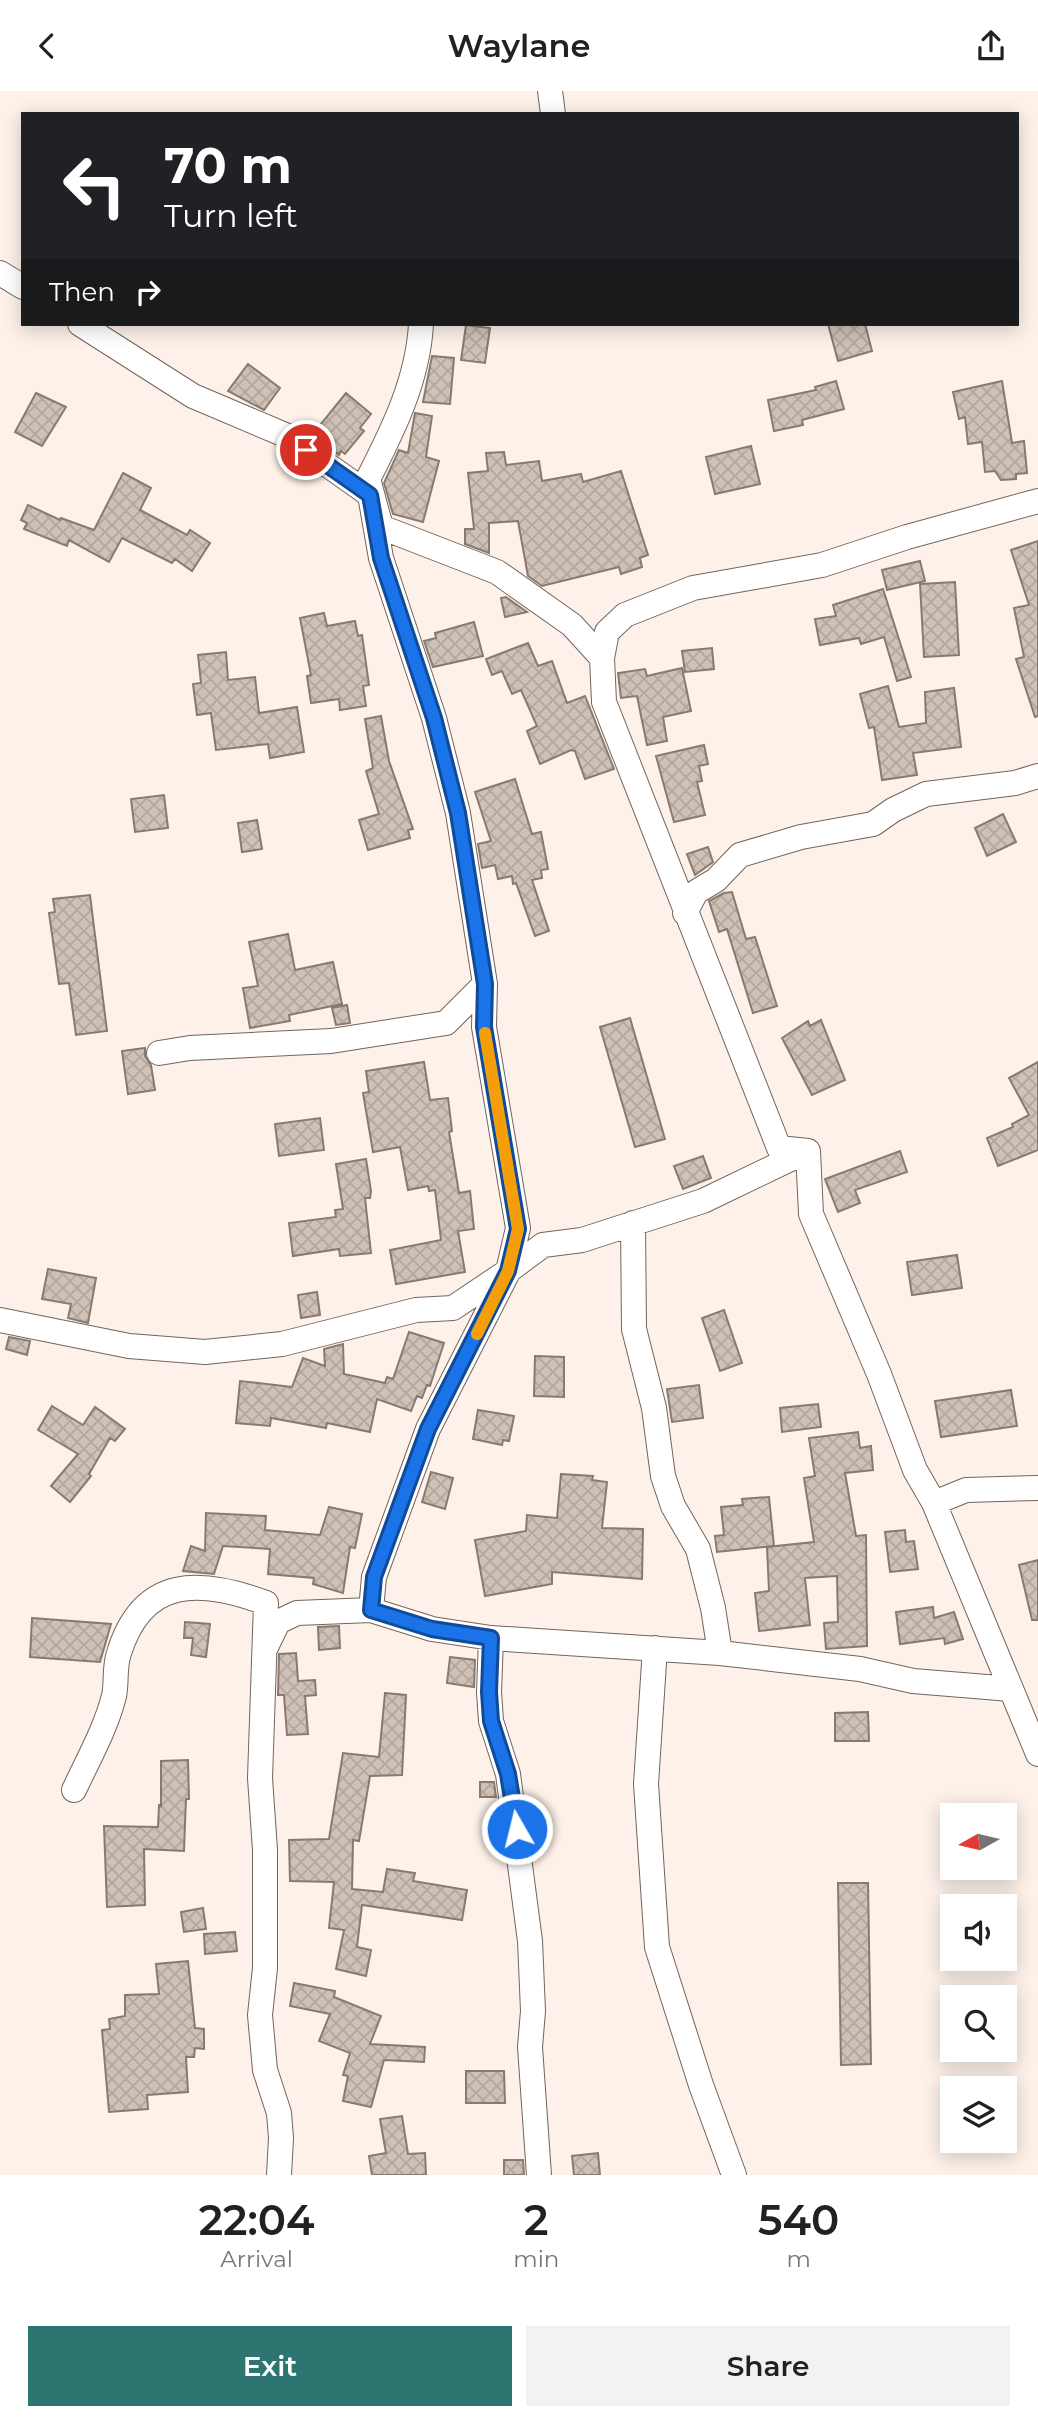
<!DOCTYPE html>
<html lang="en">
<head>
<meta charset="utf-8">
<style>
  :root { --surface:#fff; --page:#f2f2f2; --text:#202124; --muted:#757577; --accent:#2c7571 }
  body { margin:0; font-family:Montserrat,sans-serif; background:var(--page); color:var(--text); height:100vh; display:flex; flex-direction:column; font-size:26px; white-space:nowrap }
  * { box-sizing:border-box; margin:0 }
  p { font-size:23px; color:var(--muted) }
  .icon { flex:none; width:38px; height:38px; fill:none; stroke:currentColor; stroke-width:2; stroke-linecap:round; stroke-linejoin:round }
  .map { position:relative; height:2084px; overflow:hidden }
  .drawer { display:flex; flex-direction:column; background:var(--surface); flex:1 }
  .drawer>* { flex:none }
  .banner { position:absolute; left:21px; top:21px; width:998px; height:214px; border-radius:0px; box-shadow:0 4px 18px #0003; background:#202124; color:#fff; overflow:hidden }
  .needle { width:46px; rotate:262deg }
  .fabs { position:absolute; left:940px; top:1712px; display:grid; gap:14px }
  .fabs a { display:grid; place-items:center; width:77px; height:77px; border-radius:0px; background:var(--surface); box-shadow:0 4px 18px #0003; font-size:35px }
  .pin { position:absolute; display:grid; place-items:center; width:60px; height:60px; color:#fff; margin:-30px; border:4px solid #fff; border-radius:50%; box-shadow:0 2px 7px #0007 }
  .me { position:absolute; width:77px; margin:-38px; rotate:352deg; stroke-linejoin:round; filter:drop-shadow(0 0 5px #0008) }
  .turn { display:flex; align-items:center; gap:24px; height:147px; padding:0 28px; font-size:32px }
  .turn .icon { width:91px; height:91px; stroke-width:2.5 }
  .turn b { display:block; font-size:49px; line-height:60px }
  .then { display:flex; align-items:center; height:66px; padding:0 28px; background:#0003; gap:14px; font-size:26px }
  .eta { display:flex; justify-content:space-evenly; align-items:center; height:119px; text-align:center }
  .eta b { font-size:42px; font-weight:600; line-height:49px }
  .primary-button { display:flex; gap:14px; margin-top:auto; padding:14px 28px }
  .primary-button a { flex:1; height:80px; border-radius:0px; background:var(--accent); color:#fff; font-size:28px; font-weight:600; line-height:80px; text-align:center }
  .primary-button a+a { background:var(--page); color:var(--text) }
  header { display:flex; justify-content:space-between; align-items:center; height:91px; padding:0 28px; background:var(--surface); font-size:32px; font-weight:600 }
  .map>svg:first-child { display:block }
  .building { fill:url(#building-cross-hatch); stroke:#887a71; stroke-width:2 }
  .lines { fill:none; stroke-linecap:round; stroke-linejoin:round }
  .minor-casing { stroke:#72655c; stroke-width:26 }
  .minor { stroke:#fff; stroke-width:24 }
  .route-casing { stroke:#114b97; stroke-width:18 }
  .route { stroke:#1a73e8; stroke-width:12 }
  .slow { stroke:#f59e0b; stroke-width:12 }
</style>
</head>
<body>
<header><svg class="icon" aria-label="back" viewBox="0 0 24 24"><path d="M15 5l-7 7 7 7"/></svg>Waylane<svg class="icon" aria-label="share" viewBox="0 0 24 24"><path d="M12 15V3M7 8l5-5 5 5M5 13v7h14v-7"/></svg></header>
<div class="map">
<svg width="1038" height="2084" viewBox="0 0 1038 2084">
  <defs>
    <pattern id="building-cross-hatch" width="8" height="8" patternUnits="userSpaceOnUse" patternTransform="scale(1.75)"><rect width="8" height="8" fill="#d0c1b7"/><path d="M0 0l8 8M0 8l8-8" fill="none" stroke="#b2a69d"/></pattern>
  </defs>
  <rect width="100%" height="100%" fill="#fdf1e9"/>
  <path class="building" d="M828,233H865L872,260L838,270Z
    M466,234L490,237L485,272L461,269Z
    M432,265L454,267L450,313L423,311Z
    M248,273L280,297L264,319L228,300Z
    M836,290L844,318L802,329L803,334L774,340L768,309L816,299L815,296Z
    M1002,290L1012,352L1024,350L1027,382L1016,383V388L1001,389L995,380L985,381L982,351L968,353L965,326L959,328L953,301Z
    M36,302L66,316L42,355L15,341Z
    M346,302L371,323L360,337L364,340L345,363L341,360L339,364L326,354L330,351L316,339Z
    M415,322L432,325L426,366L439,370L423,431L393,423L384,392L399,359L408,362Z
    M751,355L760,393L715,403L706,366Z
    M504,361L506,374L539,370L542,390L581,383L583,391L621,380L648,464L640,467L642,476L621,483L619,476L542,495L528,485L518,430L489,432V462L465,453V438H474L468,382L488,380L486,362Z
    M123,382L151,397L140,419L187,444L190,439L210,452L192,480L175,468L172,472L122,447L109,471L69,449L67,455L24,438L27,432L21,429L28,414L60,429L61,427L94,439Z
    M1038,450V625L1035,626L1016,568L1024,566L1014,517L1029,514L1011,459Z
    M920,470L925,490L887,499L882,479Z
    M955,491L959,564L924,566L920,493Z
    M883,498L911,586L897,590L884,546L861,553L859,547L820,554L815,528L836,525L833,514Z
    M506,506L527,521L505,526L501,507Z
    M324,522L327,535L355,530L358,545L362,544L369,594L363,595L366,615L340,619L339,608L311,612L307,585L311,584L300,527Z
    M474,531L483,565L433,576L424,550L436,547L435,542Z
    M528,552L538,575L552,570L567,612L585,605L614,678L585,688L575,660L571,659L540,673L527,640L537,635L521,599L512,603L502,580L492,584L486,568Z
    M712,557L714,578L685,581L682,560Z
    M226,561L228,589L255,586L259,622L297,616L304,661L270,667L268,653L216,659L211,622L197,624L193,593L201,592L198,564Z
    M682,577L691,620L663,626L667,650L647,654L637,605L621,607L618,582L645,578L647,585Z
    M888,595L899,636L926,632L925,601L954,597L961,656L913,662L917,684L882,689L874,636L869,637L860,603Z
    M381,625L389,670L413,738L408,739L410,747L368,759L359,729L379,723L366,680L373,677L365,628Z
    M704,654L708,673L699,675L702,690L697,691L705,724L674,731L656,665Z
    M515,688L532,743L541,741L548,778L541,779L542,787L532,789L549,840L535,845L516,792L513,793L512,785L498,788L495,774L482,777L478,753L491,750L475,701Z
    M164,704L168,737L135,741L131,708Z
    M1003,723L1016,751L987,765L975,737Z
    M257,729L262,758L242,761L238,732Z
    M708,756L713,771L695,784L687,763Z
    M732,801L746,848L755,846L777,915L753,922L727,838L719,841L709,810L724,802Z
    M90,804L107,940L76,944L69,892L59,893L49,822L55,821L53,808Z
    M288,843L295,879L333,871L342,913L289,924L290,930L250,937L243,897L258,895L249,851Z
    M347,914L350,932L336,934L332,917Z
    M630,927L665,1048L635,1056L600,936Z
    M821,929L845,989L812,1004L782,947L808,930L810,935Z
    M145,957V965L151,974L155,999L128,1003L122,960Z
    M424,971L430,1009L448,1007L452,1040L449,1041L459,1102L470,1100L474,1138L458,1140L465,1181L396,1193L390,1159L441,1149L435,1099L429,1100L428,1095L408,1099L400,1056L373,1061L363,1002L369,1001L366,980Z
    M1038,971V1059L998,1075L987,1047L1013,1036L1012,1033L1029,1024L1009,987Z
    M320,1027L324,1059L279,1065L275,1033Z
    M900,1060L907,1081L855,1099L860,1112L838,1121L825,1088Z
    M703,1065L711,1087L683,1098L674,1075Z
    M366,1068L371,1100L370,1107H365L371,1162L340,1165L339,1158L293,1165L289,1132L336,1126L335,1119L343,1118L336,1073Z
    M957,1164L962,1197L912,1204L907,1171Z
    M48,1178L96,1187L88,1232L68,1227L71,1213L42,1208Z
    M317,1201L320,1224L301,1227L298,1204Z
    M724,1219L742,1272L720,1280L702,1227Z
    M409,1241L444,1252L430,1295L427,1294L422,1307L417,1305L411,1320L377,1308L370,1341L327,1332L326,1337L271,1327L270,1335L236,1332L240,1290L292,1296L303,1267L325,1275L324,1258L343,1253L344,1283L385,1292L387,1286L393,1288Z
    M9,1246L30,1250L27,1264L6,1258Z
    M535,1265L564,1266V1306L534,1305Z
    M699,1294L703,1327L672,1331L667,1298Z
    M1011,1299L1017,1335L941,1346L935,1310Z
    M818,1313L821,1336L782,1341L780,1317Z
    M52,1315L83,1334L95,1316L125,1338L115,1350L110,1347L89,1383L91,1385L70,1411L51,1395L78,1363L38,1339Z
    M478,1319L514,1325L509,1350L503,1349L502,1354L473,1348Z
    M858,1341L860,1357L871,1355L873,1379L845,1382L856,1445L866,1444L867,1555L826,1558L824,1532L838,1531L837,1485L805,1487L810,1534L759,1540L755,1502L769,1500L767,1456L814,1451L804,1387L815,1385L809,1347Z
    M431,1381L453,1387L445,1418L422,1411Z
    M561,1383L593,1385L592,1389L607,1391L602,1437L643,1438L642,1488L552,1481V1493L485,1505L475,1449L526,1440L527,1424L557,1427Z
    M769,1406L774,1455L717,1461L715,1445L724,1444L721,1416L743,1414L742,1408Z
    M329,1416L362,1423L355,1457L350,1456L343,1502L313,1493L314,1487L268,1483L270,1458L223,1455L214,1483L183,1480L191,1455L205,1460L206,1422L266,1425L265,1439L320,1444Z
    M905,1439L906,1451L914,1450L918,1478L890,1481L885,1441Z
    M1038,1469V1529H1032L1019,1474Z
    M933,1516L934,1527L954,1521L963,1548L945,1553L944,1547L900,1553L896,1521Z
    M32,1527L111,1533L100,1571L30,1566Z
    M185,1531L210,1533L206,1566L191,1564L193,1547H184Z
    M339,1535L340,1557L319,1559L318,1536Z
    M296,1562L298,1590L315,1589L316,1604L305,1605L308,1643L287,1644L284,1604H278L279,1563Z
    M450,1566L475,1569L474,1596L447,1592Z
    M385,1602L406,1604L402,1684L370,1685L359,1750L353,1749L352,1798L383,1801L387,1778L415,1782L413,1790L467,1799L462,1829L362,1814L357,1856L371,1859L366,1885L336,1878L344,1839L329,1837L334,1791L290,1790L289,1749L329,1748L343,1662L379,1666Z
    M868,1621L869,1650H835V1622Z
    M188,1669L189,1708H186L184,1760L144,1758L145,1814L107,1816L104,1735L158,1736L159,1714L161,1715V1670Z
    M480,1691H494L496,1706H480Z
    M838,1792H868L871,1973L841,1974Z
    M203,1817L206,1838L184,1841L181,1821Z
    M235,1841L237,1860L205,1863L204,1843Z
    M188,1870L195,1937L204,1938V1958L195,1957L194,1966H186L188,2001L147,2004L148,2018L109,2021L102,1939L110,1938L109,1928L125,1925V1904L159,1903L156,1873Z
    M294,1892L335,1900L334,1906L381,1925L370,1953L425,1956L424,1971L384,1969L371,2016L343,2010L348,1985L343,1984L350,1962L319,1950L330,1923L290,1915Z
    M466,1980H504L505,2012H466Z
    M402,2025L408,2063L425,2062L426,2084H372L369,2065L386,2062L380,2028Z
    M598,2062L600,2084H574L572,2065Z
    M504,2069H523L524,2084H504Z"/>
  <g class="lines">
    <defs>
      <path id="minor" d="M550,0L553,23
        M0,182L23,196
        M80,233L193,305L285,344L370,404L381,467L434,627L458,722L485,893L484,936L518,1137L508,1180L543,1154L582,1149L703,1110L807,1060
        M421,233C418,289 393,339 368,388L381,436L497,481L572,534L602,567
        M1038,410L907,446L822,474L693,497L625,524L607,541L602,567L604,611L779,1057L808,1060L811,1123L879,1283L915,1379L934,1412L1038,1663
        M685,822L696,801L716,789L740,764L801,746L873,733L893,719L926,703L1015,692L1038,685
        M159,962L190,957L331,950L446,932L485,893
        M633,1132L634,1238L654,1317L663,1385L673,1415L698,1458L713,1517L720,1562
        M0,1229L129,1255L205,1261L282,1253L416,1219L453,1217L508,1180
        M934,1412L966,1399L1038,1397
        M371,1519L374,1486L428,1338L508,1181
        M491,1547L489,1601L491,1630L508,1683L530,1850L533,1920L530,1956L539,2084
        M266,1556L278,1531L297,1522L371,1519L432,1538L491,1547L720,1562L860,1578L913,1590L1011,1598
        M655,1557L646,1693L657,1856L701,1994L734,2084
        M74,1699C88,1669 106,1637 114,1605C117,1591 114,1576 119,1562C143,1484 201,1488 266,1512L260,1687L265,1759V1877L260,1924L265,1979L279,2022L281,2047L279,2084"/>
    </defs>
    <use href="#minor" class="minor-casing"/>
    <use href="#minor" class="minor"/>
  </g>
  <g class="lines">
    <defs>
      <path id="route" d="M306,359L370,404L381,467L434,627L458,722L485,893L484,936L518,1138L508,1180L428,1338L374,1486L371,1519L432,1538L491,1547L489,1601L491,1630L508,1683L517,1738"/>
    </defs>
    <use href="#route" class="route-casing"/>
    <use href="#route" class="route"/>
    <path class="slow" d="M477,1243L508,1180L518,1138L485,942"/>
  </g>
</svg>
<div class="fabs">
<a><svg class="needle" viewBox="-14 -14 28 28"><path d="M0-13l5 13h-10z" fill="#e53935"/><path d="M0 13l5-13h-10z" fill="#757577"/></svg></a>
<a><svg class="icon" aria-label="sound" viewBox="0 0 24 24"><path d="M4 9h4l5-4v14l-5-4H4zM17 9q2 3 0 6"/></svg></a>
<a><svg class="icon" aria-label="search" viewBox="0 0 24 24"><circle cx="10" cy="10" r="6"/><path d="M15 15l6 6"/></svg></a>
<a><svg class="icon" aria-label="layers" viewBox="0 0 24 24"><path d="M12 4l9 5-9 5-9-5zM3 14l9 5 9-5"/></svg></a>
</div>
<div class="pin" style="left:306px;top:359px;background:#d93025"><svg class="icon" aria-label="arrive" viewBox="0 0 24 24"><path d="M6 21V4h12l-3 4 3 4H6"/></svg></div>
<svg class="me" style="left:517px;top:1738px" viewBox="-20 -20 40 40"><circle r="17" fill="#1a73e8" stroke="#fff" stroke-width="3"/><path d="M0-11L8 9 0 5-8 9z" fill="#fff"/></svg>
<div class="banner">
<div class="turn"><svg class="icon" aria-label="left" viewBox="0 0 24 24"><path d="M17 20v-9H6M10 6l-5 5 5 5"/></svg><div><b>70 m</b>Turn left</div></div>
<div class="then">Then<svg class="icon" aria-label="right" viewBox="0 0 24 24"><path d="M7 20v-9h11M14 6l5 5-5 5"/></svg></div>
</div>
</div>
<section class="drawer">
<div class="eta">
<div><b>22:04</b><p>Arrival</p></div>
<div><b>2</b><p>min</p></div>
<div><b>540</b><p>m</p></div>
</div>
<div class="primary-button"><a>Exit</a><a>Share</a></div>
</section>
</body>
</html>
